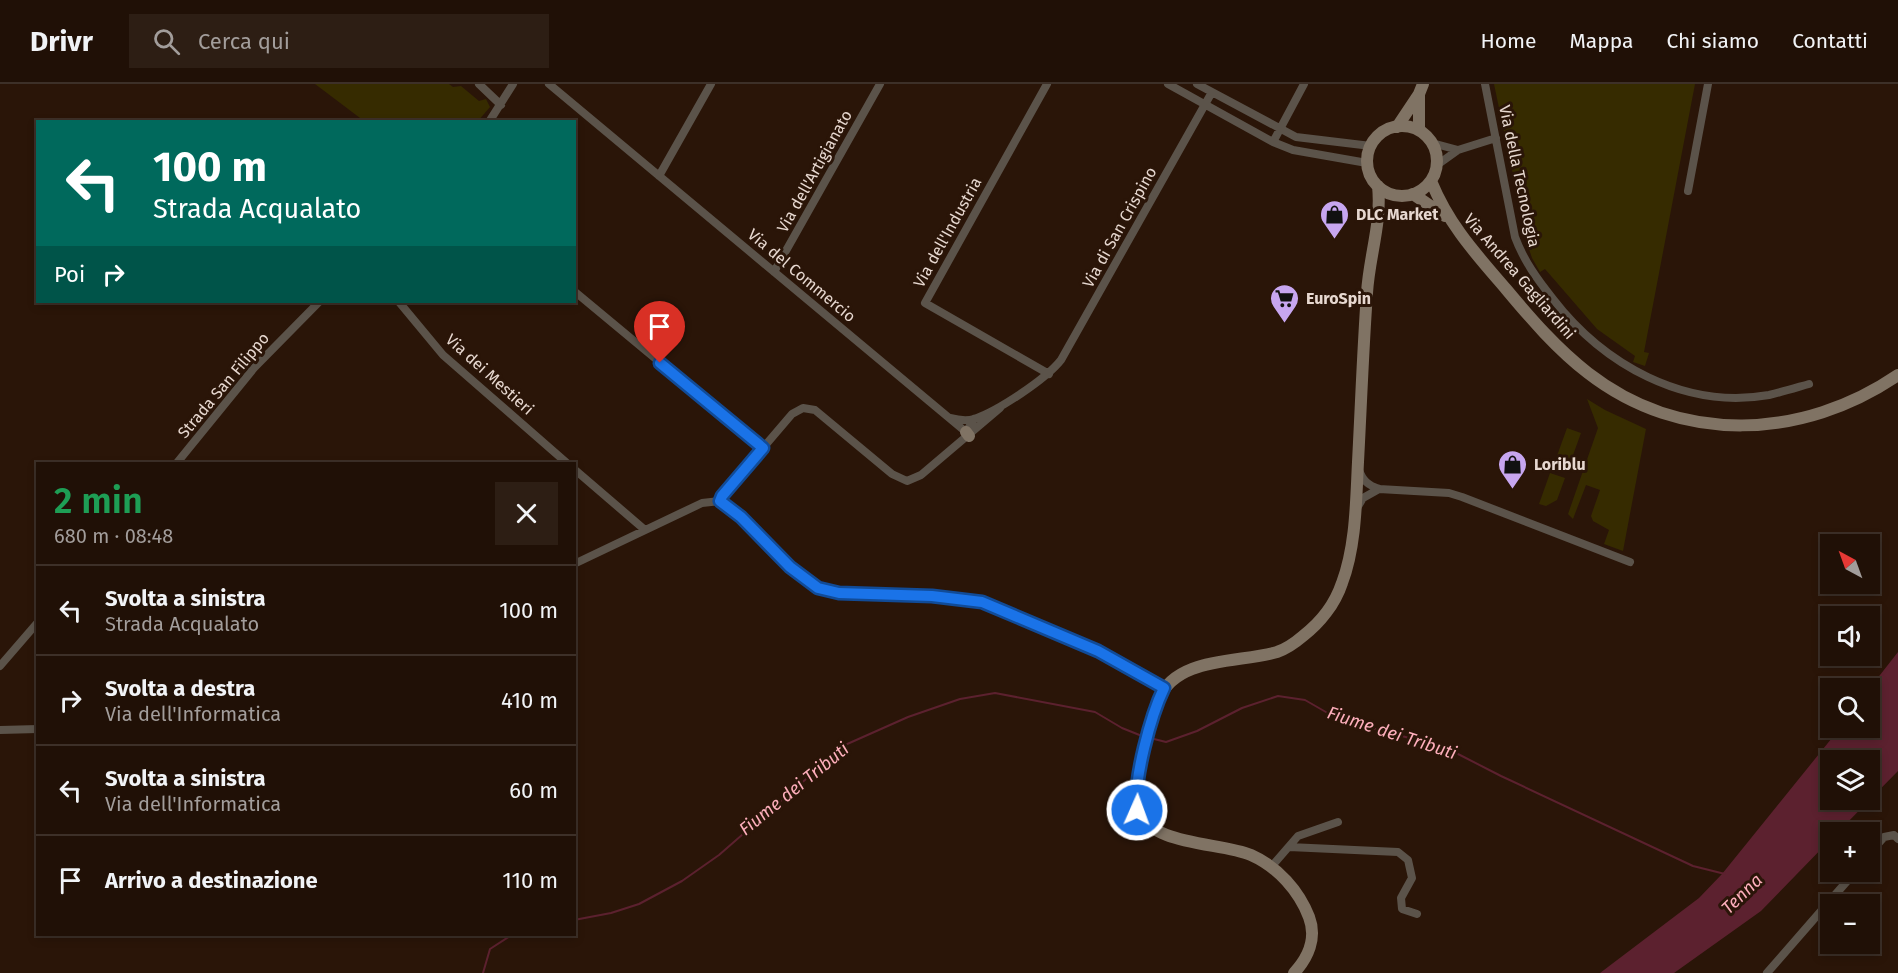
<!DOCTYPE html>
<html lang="it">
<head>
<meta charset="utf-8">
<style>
  :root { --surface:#201006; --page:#2d1e14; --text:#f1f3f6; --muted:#a29d9b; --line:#3d3028 }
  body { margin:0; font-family:"Fira Sans",sans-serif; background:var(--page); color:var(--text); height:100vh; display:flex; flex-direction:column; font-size:22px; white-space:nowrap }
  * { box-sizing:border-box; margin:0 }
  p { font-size:20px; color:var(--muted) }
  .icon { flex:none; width:33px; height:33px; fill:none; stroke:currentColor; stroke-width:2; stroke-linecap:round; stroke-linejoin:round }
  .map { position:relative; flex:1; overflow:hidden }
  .panel { position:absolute; left:36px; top:378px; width:540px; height:474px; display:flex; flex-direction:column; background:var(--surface); border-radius:0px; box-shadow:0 3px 9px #0003,0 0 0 2px var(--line) }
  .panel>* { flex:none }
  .guide { position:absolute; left:36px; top:36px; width:540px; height:183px; border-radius:0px; box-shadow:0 3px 9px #0003,0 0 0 2px var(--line); background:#00695c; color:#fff; overflow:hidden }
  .needle { width:39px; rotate:319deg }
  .buttons { position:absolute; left:1820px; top:450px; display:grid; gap:12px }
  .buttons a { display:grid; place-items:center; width:60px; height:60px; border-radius:0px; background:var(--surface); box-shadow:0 3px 9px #0003,0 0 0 2px var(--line); font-size:30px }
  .pin { position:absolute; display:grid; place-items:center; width:51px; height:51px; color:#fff; margin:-62px -26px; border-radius:50% 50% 50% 0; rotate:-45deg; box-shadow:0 0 6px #0007 }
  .pin .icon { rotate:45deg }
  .me { position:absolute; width:66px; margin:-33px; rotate:2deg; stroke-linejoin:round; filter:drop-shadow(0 0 4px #0008) }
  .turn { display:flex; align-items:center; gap:21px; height:126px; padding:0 18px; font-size:27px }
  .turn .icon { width:78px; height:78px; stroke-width:2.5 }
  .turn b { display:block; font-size:42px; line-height:51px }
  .then { display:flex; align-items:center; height:57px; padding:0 18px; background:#0003; gap:12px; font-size:22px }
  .round { display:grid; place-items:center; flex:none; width:63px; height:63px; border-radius:0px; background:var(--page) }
  .headline { display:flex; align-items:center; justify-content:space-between; height:102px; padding:0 18px }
  h1 { font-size:36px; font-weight:600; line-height:45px; color:#1e9e55 }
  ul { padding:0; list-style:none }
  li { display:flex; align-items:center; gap:18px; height:90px; padding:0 18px; border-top:2px solid var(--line) }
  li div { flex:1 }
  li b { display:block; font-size:22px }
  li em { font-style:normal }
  header { display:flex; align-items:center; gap:36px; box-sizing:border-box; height:84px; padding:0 30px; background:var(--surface); border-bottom:2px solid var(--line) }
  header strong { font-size:28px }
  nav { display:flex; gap:33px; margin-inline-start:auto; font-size:21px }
  .search { width:420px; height:54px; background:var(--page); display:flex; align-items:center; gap:15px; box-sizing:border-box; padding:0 21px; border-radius:0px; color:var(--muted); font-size:22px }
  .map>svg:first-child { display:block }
  .green { fill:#362b00 }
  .water { fill:#5c212f; fill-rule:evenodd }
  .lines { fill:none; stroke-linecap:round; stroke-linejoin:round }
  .stream { stroke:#5c212f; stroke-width:2 }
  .street { stroke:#5b534a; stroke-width:8 }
  .secondary { stroke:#807364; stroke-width:12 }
  .route-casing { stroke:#114b97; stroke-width:15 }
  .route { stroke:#1a73e8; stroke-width:10 }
  .labels { text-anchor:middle; stroke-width:6; stroke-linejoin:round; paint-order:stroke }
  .street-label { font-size:16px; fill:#e7d8d0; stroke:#2a1508 }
  .poi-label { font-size:16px; font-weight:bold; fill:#e7d8d0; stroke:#2a1508; text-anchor:start }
  .water-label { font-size:18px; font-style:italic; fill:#fdaebb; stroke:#2a1508 }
</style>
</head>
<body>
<header>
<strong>Drivr</strong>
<div class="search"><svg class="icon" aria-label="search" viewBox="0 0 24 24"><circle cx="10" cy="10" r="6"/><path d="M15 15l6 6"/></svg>Cerca qui</div>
<nav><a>Home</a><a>Mappa</a><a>Chi siamo</a><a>Contatti</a></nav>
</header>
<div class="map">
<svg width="1898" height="889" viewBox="0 0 1898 889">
  <rect width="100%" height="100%" fill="#2a1508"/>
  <path class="green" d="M315,0H449L453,3L461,2L479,17L486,15L490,23L478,37H364Z
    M1494,0H1695L1644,268L1649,269L1645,282L1633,278L1635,272L1597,245L1545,185L1540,188L1532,174L1528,162Z
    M1587,315L1605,326L1646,345L1623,467L1604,460L1609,446L1593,437L1591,432L1600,406L1586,401L1573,435L1568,430L1598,344Z
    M1567,344L1581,349L1568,385L1554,380Z
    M1550,389L1565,394L1557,416L1546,422L1539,420Z"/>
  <path class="water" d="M1898,568V687L1838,748H1830V756L1761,827L1674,889H1600L1699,814L1722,790L1840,644H1869V605ZM1830,676H1869V716H1830Z"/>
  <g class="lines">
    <path class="stream" d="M1150,654L1166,658L1197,647L1242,624L1278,612L1305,616L1338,635L1428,659L1458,670L1501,692L1693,782L1725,790
      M574,836L611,829L639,820L682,797L719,771L845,661L908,633L960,615L995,609L1095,628L1122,644L1142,652
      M483,889L490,865L513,850"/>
    <path class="street" d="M479,0L501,21
      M549,0L966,348L974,335
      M1047,0L925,219L1049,290
      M1168,0L1273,58L1293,66L1367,79
      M1197,0L1296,53L1371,62
      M1485,0L1515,153C1524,177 1537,195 1553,215C1603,280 1684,326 1769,311C1782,308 1795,304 1809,300
      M489,38L513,0
      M1273,58L1304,0
      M1432,59L1458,66
      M1437,81L1458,66L1496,54
      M659,92L711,0
      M1688,107L1708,0
      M774,188L880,0
      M574,207L763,364
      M399,218L443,271L568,380
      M950,334C958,336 967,337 974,335C998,327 1046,295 1061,276L1212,8
      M176,380L254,284L319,218
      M574,385L645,446
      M1359,386C1363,397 1368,401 1379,405L1449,409L1462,413L1630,478
      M720,417L722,412L792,330L803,324L815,326L892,390L907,397L921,391L1000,324
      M1357,424L1363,414L1379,405
      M574,480L702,419L720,417L741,433L790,483L818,504L839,509L932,512L982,518L1098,567L1164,604
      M0,582L38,538
      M0,646L38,645
      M1289,763L1398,768L1408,776L1412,794L1401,814L1402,825L1417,830
      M1869,770L1884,753L1894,751L1898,755
      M1272,782L1298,752L1338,738
      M1767,889L1855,788"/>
    <path class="secondary" d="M1367 77a35 35 0 1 1 70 0a35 35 0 1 1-70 0Z
      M1397,43L1419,10L1423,0
      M1419,46V11
      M1431,97C1449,141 1475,169 1506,205C1531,235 1557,265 1588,289C1681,361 1803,356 1898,291
      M1413,110L1445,132
      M966,348L969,352
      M1294,889C1308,874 1317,854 1309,833C1299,807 1278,783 1251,771C1220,758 1150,762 1137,725C1131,708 1151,634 1159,615C1176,572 1240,579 1277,568C1286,565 1296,558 1303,552C1320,539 1335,520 1342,499C1356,462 1356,417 1358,378C1361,321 1363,265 1367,209C1369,173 1382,139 1378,102"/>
  </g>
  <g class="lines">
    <defs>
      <path id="route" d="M660,279L763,364L722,412L720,417L741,433L790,483L818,504L839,509L932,512L982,518L1098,567L1164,604C1151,631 1133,696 1137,726"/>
    </defs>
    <use href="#route" class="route-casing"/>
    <use href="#route" class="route"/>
  </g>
  <defs>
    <symbol id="shop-pin" viewBox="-11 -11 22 30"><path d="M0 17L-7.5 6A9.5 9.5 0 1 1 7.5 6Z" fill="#c7a6f0" stroke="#2a1508"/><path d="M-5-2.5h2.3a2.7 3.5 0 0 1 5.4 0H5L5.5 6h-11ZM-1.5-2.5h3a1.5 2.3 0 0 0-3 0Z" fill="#111"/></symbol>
    <symbol id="supermarket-pin" viewBox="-11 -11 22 30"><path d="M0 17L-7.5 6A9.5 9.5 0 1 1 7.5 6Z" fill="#c7a6f0" stroke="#2a1508"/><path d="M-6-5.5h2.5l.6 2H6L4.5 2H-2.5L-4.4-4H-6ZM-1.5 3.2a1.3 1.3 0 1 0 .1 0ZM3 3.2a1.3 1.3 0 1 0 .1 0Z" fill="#111"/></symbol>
  </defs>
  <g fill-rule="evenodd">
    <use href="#shop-pin" x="1318" y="114" width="33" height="45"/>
    <use href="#supermarket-pin" x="1268" y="198" width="33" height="45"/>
    <use href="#shop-pin" x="1496" y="364" width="33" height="45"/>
  </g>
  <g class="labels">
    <g class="street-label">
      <text transform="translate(814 87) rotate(-61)" y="6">Via dell'Artigianato</text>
      <text transform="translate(1520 92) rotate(78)" y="6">Via della Tecnologia</text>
      <text transform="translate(1119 143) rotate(-61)" y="6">Via di San Crispino</text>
      <text transform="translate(947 148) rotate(-61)" y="6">Via dell'Industria</text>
      <text transform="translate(802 191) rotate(40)" y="6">Via del Commercio</text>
      <text transform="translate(1520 192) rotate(49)" y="6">Via Andrea Gagliardini</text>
      <text transform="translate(490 290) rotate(42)" y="6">Via dei Mestieri</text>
      <text transform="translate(223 301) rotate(-50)" y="6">Strada San Filippo</text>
    </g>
    <g class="poi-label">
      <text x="1356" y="136">DLC Market</text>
      <text x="1306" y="220">EuroSpin</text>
      <text x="1534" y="386">Loriblu</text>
    </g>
    <g class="water-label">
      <text transform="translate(1392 649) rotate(18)" y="6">Fiume dei Tributi</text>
      <text transform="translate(794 705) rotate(-39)" y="6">Fiume dei Tributi</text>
      <text transform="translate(1742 810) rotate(-44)" y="6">Tenna</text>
    </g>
  </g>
</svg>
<div class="buttons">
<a><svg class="needle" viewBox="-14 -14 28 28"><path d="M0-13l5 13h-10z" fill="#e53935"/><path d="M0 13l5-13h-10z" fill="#a29d9b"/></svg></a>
<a><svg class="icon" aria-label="sound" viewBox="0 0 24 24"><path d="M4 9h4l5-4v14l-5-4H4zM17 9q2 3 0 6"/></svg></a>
<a><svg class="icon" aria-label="search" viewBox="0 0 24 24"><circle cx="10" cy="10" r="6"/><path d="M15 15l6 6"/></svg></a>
<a><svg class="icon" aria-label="layers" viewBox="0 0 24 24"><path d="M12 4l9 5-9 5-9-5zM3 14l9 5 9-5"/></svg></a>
<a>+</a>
<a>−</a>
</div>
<div class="pin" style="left:660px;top:279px;background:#d93025"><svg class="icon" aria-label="arrive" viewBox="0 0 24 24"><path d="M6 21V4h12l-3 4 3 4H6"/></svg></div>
<svg class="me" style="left:1137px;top:726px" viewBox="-20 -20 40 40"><circle r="17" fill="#1a73e8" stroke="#fff" stroke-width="3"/><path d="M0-11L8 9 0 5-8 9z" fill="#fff"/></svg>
<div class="guide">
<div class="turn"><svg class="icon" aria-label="left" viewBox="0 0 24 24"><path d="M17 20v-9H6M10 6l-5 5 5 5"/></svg><div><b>100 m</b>Strada Acqualato</div></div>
<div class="then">Poi<svg class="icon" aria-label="right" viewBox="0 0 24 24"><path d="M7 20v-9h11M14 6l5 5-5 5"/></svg></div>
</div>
<section class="panel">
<div class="headline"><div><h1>2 min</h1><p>680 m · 08:48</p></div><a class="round"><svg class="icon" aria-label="close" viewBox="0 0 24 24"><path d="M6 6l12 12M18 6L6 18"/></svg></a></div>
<ul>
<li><svg class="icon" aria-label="left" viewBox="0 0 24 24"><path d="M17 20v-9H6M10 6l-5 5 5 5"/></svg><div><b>Svolta a sinistra</b><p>Strada Acqualato</p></div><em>100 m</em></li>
<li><svg class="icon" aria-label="right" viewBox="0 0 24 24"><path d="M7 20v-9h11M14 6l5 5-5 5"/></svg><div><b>Svolta a destra</b><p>Via dell'Informatica</p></div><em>410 m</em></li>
<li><svg class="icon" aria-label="left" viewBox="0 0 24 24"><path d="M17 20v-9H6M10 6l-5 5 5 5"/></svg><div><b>Svolta a sinistra</b><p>Via dell'Informatica</p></div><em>60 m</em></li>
<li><svg class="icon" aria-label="arrive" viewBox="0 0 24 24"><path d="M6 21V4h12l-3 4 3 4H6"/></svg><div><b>Arrivo a destinazione</b></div><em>110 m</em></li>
</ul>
</section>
</div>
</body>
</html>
